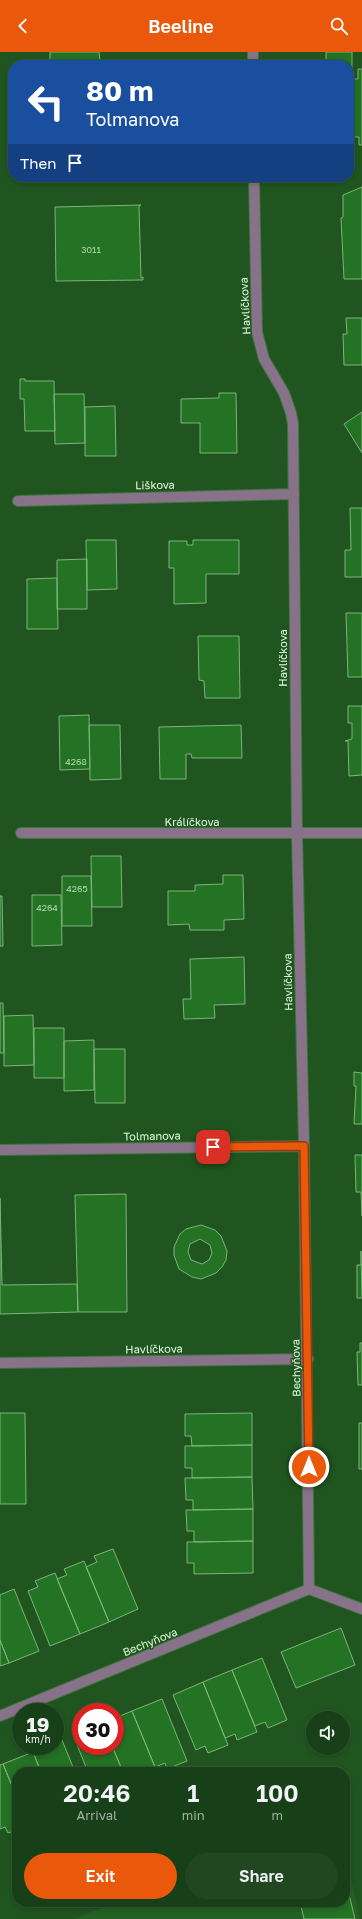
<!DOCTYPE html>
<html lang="en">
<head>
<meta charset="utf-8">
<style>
  :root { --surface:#184018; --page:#214721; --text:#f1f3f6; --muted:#9fafa2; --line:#365937; --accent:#ea580c }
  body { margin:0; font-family:"Golos Text",sans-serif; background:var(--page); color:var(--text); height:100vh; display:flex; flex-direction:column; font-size:15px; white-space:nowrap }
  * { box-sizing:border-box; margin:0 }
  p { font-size:13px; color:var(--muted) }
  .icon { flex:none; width:22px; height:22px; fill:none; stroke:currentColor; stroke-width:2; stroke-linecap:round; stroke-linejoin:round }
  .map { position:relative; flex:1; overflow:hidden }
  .sheet { position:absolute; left:12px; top:1715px; width:338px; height:140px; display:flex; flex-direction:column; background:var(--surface); border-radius:16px; box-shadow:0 2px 6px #0003,0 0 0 1px var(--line) }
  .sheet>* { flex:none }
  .top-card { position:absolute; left:8px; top:8px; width:346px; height:122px; border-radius:16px; box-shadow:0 2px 6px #0003,0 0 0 1px var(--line); background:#1a4fa0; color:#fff; overflow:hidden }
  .buttons { position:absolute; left:306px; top:1659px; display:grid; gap:8px }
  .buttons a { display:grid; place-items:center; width:44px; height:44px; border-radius:50%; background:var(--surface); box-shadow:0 2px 6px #0003,0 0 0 1px var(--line); font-size:20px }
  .speed { position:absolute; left:12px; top:1651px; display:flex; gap:8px; font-size:20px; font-weight:700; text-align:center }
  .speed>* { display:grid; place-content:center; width:52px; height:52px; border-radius:50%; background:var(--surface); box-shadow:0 2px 6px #0003,0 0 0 1px var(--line); line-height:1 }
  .speed small { font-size:10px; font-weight:400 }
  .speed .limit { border:6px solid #d22; background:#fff; color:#111 }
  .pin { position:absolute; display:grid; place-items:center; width:34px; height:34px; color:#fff; margin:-17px; border-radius:8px; box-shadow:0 2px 6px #0006 }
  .me { position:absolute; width:44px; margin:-22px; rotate:0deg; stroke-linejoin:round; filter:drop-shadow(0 0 3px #0008) }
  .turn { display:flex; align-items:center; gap:14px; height:84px; padding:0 12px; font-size:18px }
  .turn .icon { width:52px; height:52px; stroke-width:2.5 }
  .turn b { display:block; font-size:28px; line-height:34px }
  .then { display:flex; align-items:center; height:38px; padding:0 12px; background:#0003; gap:8px; font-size:15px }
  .eta { display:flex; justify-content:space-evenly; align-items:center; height:68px; text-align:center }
  .eta b { font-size:24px; font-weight:600; line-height:28px }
  .cta { display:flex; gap:8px; margin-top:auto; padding:8px 12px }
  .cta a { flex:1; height:46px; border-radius:24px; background:var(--accent); color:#fff; font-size:16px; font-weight:600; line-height:46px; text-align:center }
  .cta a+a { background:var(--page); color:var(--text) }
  header { display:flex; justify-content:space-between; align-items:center; height:52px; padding:0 12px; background:var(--accent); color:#fff; font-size:18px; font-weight:600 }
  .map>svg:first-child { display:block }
  .built { fill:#256125 }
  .building { fill:#247224; stroke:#7db47a; fill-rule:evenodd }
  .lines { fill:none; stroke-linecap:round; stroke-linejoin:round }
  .minor-casing { stroke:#427342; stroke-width:12 }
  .minor { stroke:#88728a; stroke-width:10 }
  .route-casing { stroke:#983908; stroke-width:10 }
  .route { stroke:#ea580c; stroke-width:7 }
  .labels { text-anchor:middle; stroke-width:3; stroke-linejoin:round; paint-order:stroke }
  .number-label { font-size:9px; fill:#b0daaf }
  .street-label { font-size:11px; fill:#dffcdd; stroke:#205520 }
</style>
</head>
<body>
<header><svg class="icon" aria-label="back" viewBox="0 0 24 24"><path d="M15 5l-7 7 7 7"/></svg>Beeline<svg class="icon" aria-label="search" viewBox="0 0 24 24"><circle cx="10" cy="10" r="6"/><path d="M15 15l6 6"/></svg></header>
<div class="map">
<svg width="362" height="1867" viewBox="0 0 362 1867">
  <rect width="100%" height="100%" fill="#205520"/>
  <path class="built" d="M345,1798L360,1867H74L116,1850H345Z"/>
  <path class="building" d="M50,0H99L100,8L50,9Z
    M326,0H352V27H358V17H362V93H359V85H353V97L349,98V13H326Z
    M362,135V227H344L341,166L343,165V143Z
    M141,153L139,154L141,226L143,225V228L56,229L55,155Z
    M346,266H362V313H344L343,282H347Z
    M20,327H25V329H54L55,379H25L24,347H20Z
    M219,341H236L237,401H200V371H181V347L219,346Z
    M54,342H84L85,391L55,392Z
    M115,354L116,404H85V355Z
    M362,360V401L344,372Z
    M350,456H362V525H345V498H351Z
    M86,488H116L117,537L87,538Z
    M193,488H239V522H206V551L174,552V516H169V489H187V493H193Z
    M87,507V557H57V508Z
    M57,526L58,577H27V527Z
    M346,561H362V625H348Z
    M198,584H239L240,646H205L204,629L199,628Z
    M348,654H362V723L349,724L348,689H345L352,687V671H348Z
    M89,663L90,717L60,718L59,664Z
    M89,673H120L121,727L90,728Z
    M241,673L242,706H192L191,702H186V727H160L159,675Z
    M91,804H121L122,855H92Z
    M223,823H243L244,867L224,868V878H190L189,872L168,873V839H195V833L223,832Z
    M62,824H91L92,874H62Z
    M32,843H61L62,893L32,894Z
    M0,844H2L3,894H0Z
    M244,905L245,952L214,953L215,966L184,967L183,947H191L190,907Z
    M0,951H3L4,1001H0Z
    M33,963L34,1013L4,1014V964Z
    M34,976H64V1026H34Z
    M94,988V1038L64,1039V989Z
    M94,997H125V1051H95Z
    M354,1020L362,1021V1072H354L356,1034H354Z
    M355,1103H362V1164L361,1140H356Z
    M126,1142L127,1260H78L75,1143Z
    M0,1146L2,1233L77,1232L78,1260L0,1262Z
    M201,1173L215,1178L221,1184L227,1199L226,1208L222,1215L216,1221L201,1227L192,1225L179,1217L174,1203V1195L180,1182L186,1177ZM200,1187L210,1193L212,1201L209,1208L202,1212L191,1208L188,1200L190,1192Z
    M361,1199L362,1246H357V1213H361Z
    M360,1291H362V1333H358L357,1300H360Z
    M0,1361H25L26,1452H0Z
    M252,1361V1393L192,1394L191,1384H185V1362Z
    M359,1371H362V1417H359Z
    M252,1393V1425L192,1426V1416H185V1394Z
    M252,1425L253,1457L193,1458V1448H186L185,1426Z
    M253,1457V1489L194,1490V1479H187L186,1458Z
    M253,1489V1521L194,1522V1511H187V1490Z
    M113,1497L138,1557L109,1570L86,1515L97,1510L94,1504Z
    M84,1509L109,1570L80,1582L57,1527L67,1523L64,1517Z
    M55,1521L80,1582L50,1594L28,1539L38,1535L35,1529Z
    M14,1537L39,1599L9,1611L0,1588V1543Z
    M341,1576L355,1613L296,1636L281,1600Z
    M0,1588L9,1611L0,1614Z
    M262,1606L287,1668L268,1676L265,1670L255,1674L232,1618Z
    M232,1618L257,1680L237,1688L235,1682L225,1686L203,1630Z
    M203,1630L228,1693L208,1701L205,1694L196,1698L173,1643Z
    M162,1647L187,1709L167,1717L165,1711L155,1715L132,1659Z
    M132,1659L155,1715L157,1720H123L112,1694H115V1666Z
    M81,1680V1694H112L123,1720H88L73,1683Z
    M62,1688L75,1720H41L33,1700L47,1694H55V1691Z
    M33,1700L41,1720H17V1746L3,1712Z
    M3,1712L17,1746V1778L8,1781L5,1775L0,1777V1713Z
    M345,1826L355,1867H304L300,1850H345Z"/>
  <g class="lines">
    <defs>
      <path id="minor" d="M253,0V13
        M18,449L294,442
        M21,781H362
        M0,1098L304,1094
        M0,1311L308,1307
        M309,1537L362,1557
        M0,1664L309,1537L304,1094L297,782L293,372L291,361L284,341L264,307L257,280L254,125"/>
    </defs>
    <use href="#minor" class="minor-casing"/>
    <use href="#minor" class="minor"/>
  </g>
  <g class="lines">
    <defs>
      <path id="route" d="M213,1095L304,1094L309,1415"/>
    </defs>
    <use href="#route" class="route-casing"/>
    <use href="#route" class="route"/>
  </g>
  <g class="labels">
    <g class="number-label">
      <text x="91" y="201">3011</text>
      <text x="76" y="713">4268</text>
      <text x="77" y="840">4265</text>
      <text x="47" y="859">4264</text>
    </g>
    <g class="street-label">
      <text transform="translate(245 254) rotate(-93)" y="4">Havlíčkova</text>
      <text transform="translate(155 433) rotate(-1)" y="4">Liškova</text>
      <text transform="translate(283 606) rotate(-90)" y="4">Havlíčkova</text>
      <text x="192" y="774">Králíčkova</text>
      <text transform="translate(288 930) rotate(-91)" y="4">Havlíčkova</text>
      <text transform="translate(152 1084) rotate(-1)" y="4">Tolmanova</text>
      <text transform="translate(154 1297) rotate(-1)" y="4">Havlíčkova</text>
      <text transform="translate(296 1316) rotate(-91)" y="4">Bechyňova</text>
      <text transform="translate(150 1590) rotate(-22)" y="4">Bechyňova</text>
    </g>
  </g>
</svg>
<div class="buttons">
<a><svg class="icon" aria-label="sound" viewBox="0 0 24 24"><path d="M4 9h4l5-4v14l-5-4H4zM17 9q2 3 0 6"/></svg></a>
</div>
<div class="speed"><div>19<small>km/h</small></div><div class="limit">30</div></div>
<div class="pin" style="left:213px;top:1095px;background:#d93025"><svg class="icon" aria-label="arrive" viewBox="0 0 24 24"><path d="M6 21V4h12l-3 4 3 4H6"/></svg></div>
<svg class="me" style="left:309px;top:1415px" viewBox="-20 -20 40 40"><circle r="17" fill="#ea580c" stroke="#fff" stroke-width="3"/><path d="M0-11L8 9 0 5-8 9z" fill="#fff"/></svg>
<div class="top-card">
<div class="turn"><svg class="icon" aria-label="left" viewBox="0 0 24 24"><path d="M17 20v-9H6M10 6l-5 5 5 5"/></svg><div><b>80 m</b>Tolmanova</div></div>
<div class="then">Then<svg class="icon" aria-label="arrive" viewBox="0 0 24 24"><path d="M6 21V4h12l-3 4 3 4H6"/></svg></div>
</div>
<section class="sheet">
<div class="eta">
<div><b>20:46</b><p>Arrival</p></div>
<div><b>1</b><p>min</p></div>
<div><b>100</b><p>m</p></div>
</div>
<div class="cta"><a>Exit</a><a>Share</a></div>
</section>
</div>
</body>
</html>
